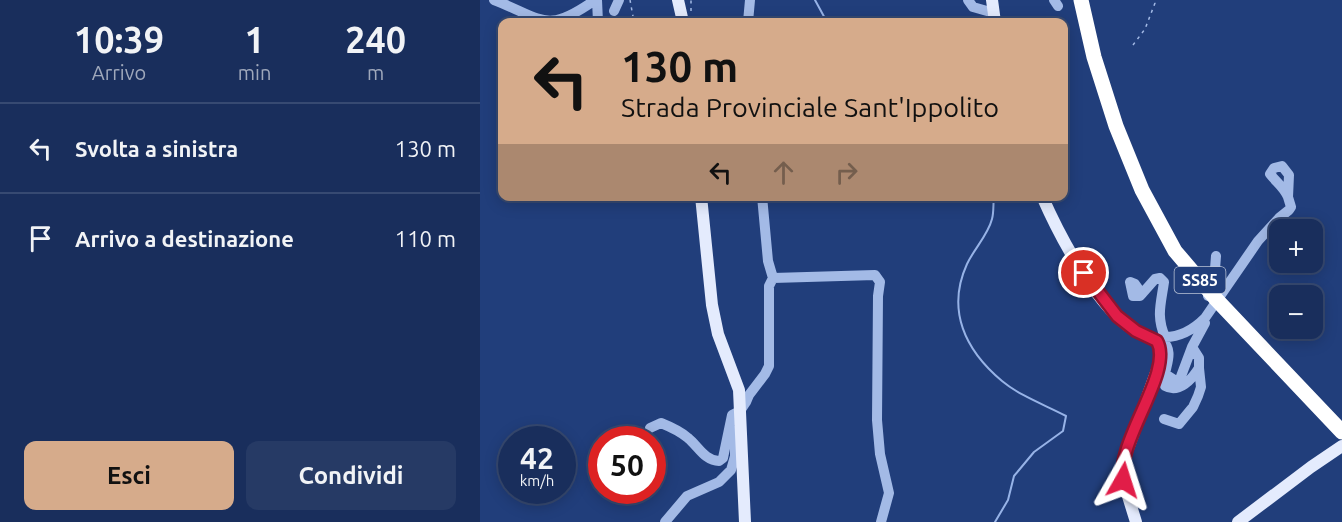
<!DOCTYPE html>
<html lang="it">
<head>
<meta charset="utf-8">
<style>
  :root { --surface:#192e5c; --page:#263a65; --text:#f1f3f6; --muted:#9fa8bb; --line:#374a72; --accent:#d6ab8b }
  body { margin:0; font-family:Ubuntu,sans-serif; background:var(--page); color:var(--text); height:100vh; display:flex; flex-direction:column; font-size:22px; white-space:nowrap }
  * { box-sizing:border-box; margin:0 }
  p { font-size:20px; color:var(--muted) }
  .icon { flex:none; width:33px; height:33px; fill:none; stroke:currentColor; stroke-width:2; stroke-linecap:round; stroke-linejoin:round }
  .map { position:relative; flex:1; overflow:hidden }
  .details { display:flex; flex-direction:column; background:var(--surface); width:480px }
  .details>* { flex:none }
  .banner { position:absolute; left:18px; top:18px; width:570px; height:183px; border-radius:12px; box-shadow:0 3px 15px #0003,0 0 0 2px var(--line); background:#d6ab8b; color:#111; overflow:hidden }
  .tools { position:absolute; left:789px; top:219px; display:grid; gap:12px }
  .tools a { display:grid; place-items:center; width:54px; height:54px; border-radius:12px; background:var(--surface); box-shadow:0 3px 15px #0003,0 0 0 2px var(--line); font-size:30px }
  .speed { position:absolute; left:18px; top:426px; display:flex; gap:12px; font-size:30px; font-weight:700; text-align:center }
  .speed>* { display:grid; place-content:center; width:78px; height:78px; border-radius:50%; background:var(--surface); box-shadow:0 3px 15px #0003,0 0 0 2px var(--line); line-height:1 }
  .speed small { font-size:15px; font-weight:400 }
  .speed .limit { border:9px solid #d22; background:#fff; color:#111 }
  .pin { position:absolute; display:grid; place-items:center; width:51px; height:51px; color:#fff; margin:-26px; border:3px solid #fff; border-radius:50%; box-shadow:0 2px 6px #0007 }
  .me { position:absolute; width:66px; margin:-33px; rotate:6deg; stroke-linejoin:round; filter:drop-shadow(0 0 4px #0008) }
  .turn { display:flex; align-items:center; gap:21px; height:126px; padding:0 24px; font-size:27px }
  .turn .icon { width:78px; height:78px; stroke-width:2.5 }
  .turn b { display:block; font-size:42px; line-height:51px }
  .lanes { display:flex; align-items:center; height:57px; padding:0 24px; background:#0003; justify-content:center; gap:30px; direction:ltr }
  .lanes .off { opacity:.35 }
  .eta { display:flex; justify-content:space-evenly; align-items:center; height:102px; text-align:center }
  .eta b { font-size:36px; font-weight:600; line-height:42px }
  .action { display:flex; gap:12px; margin-top:auto; padding:12px 24px }
  .action a { flex:1; height:69px; border-radius:12px; background:var(--accent); color:#111; font-size:24px; font-weight:600; line-height:69px; text-align:center }
  .action a+a { background:var(--page); color:var(--text) }
  ul { padding:0; list-style:none }
  li { display:flex; align-items:center; gap:18px; height:90px; padding:0 24px; border-top:2px solid var(--line) }
  li div { flex:1 }
  li b { display:block; font-size:22px }
  li em { font-style:normal }
  main { display:flex; flex:1; min-height:0 }
  .map>svg:first-child { display:block }
  .lines { fill:none; stroke-linecap:round; stroke-linejoin:round }
  .stream { stroke:#97b3e7; stroke-width:2 }
  .path { stroke:#a3bae6; stroke-width:1.5; stroke-dasharray:3 4.5; stroke-linecap:butt }
  .minor { stroke:#a3bae6; stroke-width:10 }
  .major { stroke:#e4ebfd; stroke-width:12 }
  .highway { stroke:#fff; stroke-width:15 }
  .route-casing { stroke:#92132f; stroke-width:15 }
  .route { stroke:#e11d48; stroke-width:10 }
  .labels { text-anchor:middle; stroke-width:6; stroke-linejoin:round; paint-order:stroke }
  .shield { fill:#213e7b; stroke:#bcc5d7; stroke-width:1.5 }
  .shield-label { font-size:16px; font-weight:bold; fill:#fff }
</style>
</head>
<body>
<main>
<section class="details">
<div class="eta">
<div><b>10:39</b><p>Arrivo</p></div>
<div><b>1</b><p>min</p></div>
<div><b>240</b><p>m</p></div>
</div>
<ul>
<li><svg class="icon" aria-label="left" viewBox="0 0 24 24"><path d="M17 20v-9H6M10 6l-5 5 5 5"/></svg><div><b>Svolta a sinistra</b></div><em>130 m</em></li>
<li><svg class="icon" aria-label="arrive" viewBox="0 0 24 24"><path d="M6 21V4h12l-3 4 3 4H6"/></svg><div><b>Arrivo a destinazione</b></div><em>110 m</em></li>
</ul>
<div class="action"><a>Esci</a><a>Condividi</a></div>
</section>
<div class="map">
<svg width="862" height="522" viewBox="0 0 862 522">
  <rect width="100%" height="100%" fill="#213e7b"/>
  <g class="lines">
    <path class="stream" d="M335,0L347,22
      M514,196C513,204 514,212 512,219C508,235 494,249 487,264C466,310 485,350 522,381C540,396 565,405 586,416L583,431L554,452L534,476L528,500L515,522"/>
    <path class="path" d="M150,0L154,22
      M211,11V0
      M653,45L665,29L675,3L674,0"/>
    <path class="minor" d="M14,0C63,19 66,35 115,0
      M117,0L118,22
      M488,0L493,7L514,13
      M574,0L578,6
      M134,11L139,0
      M268,22L270,0
      M282,196L288,261L293,278L395,275L400,282L398,296L397,420L400,454L409,493L401,522
      M662,294L655,284L650,282L653,296H660L675,279L680,278L684,282C681,304 676,316 685,337L681,342
      M728,296L734,282L736,256
      M685,337C701,337 714,329 725,318L778,241L799,218L809,210L811,207L808,197L809,175L802,166L794,168L790,174C797,183 804,187 808,197
      M682,340C697,354 681,370 685,386C699,394 712,379 719,368V358L712,347L725,323
      M685,374L696,381L700,379L712,347
      M684,419L699,424L713,407L718,396L721,387L719,368
      M170,428L181,423C191,427 200,431 208,438C218,446 225,461 239,461L243,458L252,415L260,411L266,402L269,395L285,374L289,366V286L293,278
      M185,522L207,496L239,482L251,470L255,456V431"/>
    <path class="major" d="M198,0L203,22
      M512,0L515,22
      M221,196L232,305L238,334L259,390L265,522
      M562,196C580,237 613,299 648,326C657,332 667,336 677,341C682,351 680,360 677,370L642,465L643,480L656,522
      M758,522L831,467L862,446"/>
    <path class="highway" d="M601,0L614,57L636,126L662,190L695,251L735,298L862,432"/>
  </g>
  <g class="lines">
    <defs>
      <path id="route" d="M604,273L637,316L656,331L677,341C694,372 636,441 643,480"/>
    </defs>
    <use href="#route" class="route-casing"/>
    <use href="#route" class="route"/>
  </g>
  <g class="labels">
    <rect class="shield" x="694.5" y="267" width="51" height="26" rx="4.5"/>
    <g class="shield-label">
      <text x="720" y="286">SS85</text>
    </g>
  </g>
</svg>
<div class="tools">
<a>+</a>
<a>−</a>
</div>
<div class="speed"><div>42<small>km/h</small></div><div class="limit">50</div></div>
<div class="pin" style="left:604px;top:273px;background:#d93025"><svg class="icon" aria-label="arrive" viewBox="0 0 24 24"><path d="M6 21V4h12l-3 4 3 4H6"/></svg></div>
<svg class="me" style="left:643px;top:480px" viewBox="-20 -20 40 40"><path d="M0-17L14 15 0 8-14 15z" fill="#e11d48" stroke="#fff" stroke-width="4"/></svg>
<div class="banner">
<div class="turn"><svg class="icon" aria-label="left" viewBox="0 0 24 24"><path d="M17 20v-9H6M10 6l-5 5 5 5"/></svg><div><b>130 m</b>Strada Provinciale Sant'Ippolito</div></div>
<div class="lanes"><svg class="icon" aria-label="left" viewBox="0 0 24 24"><path d="M17 20v-9H6M10 6l-5 5 5 5"/></svg><svg class="icon off" aria-label="ahead" viewBox="0 0 24 24"><path d="M12 20V5M6 11l6-6 6 6"/></svg><svg class="icon off" aria-label="right" viewBox="0 0 24 24"><path d="M7 20v-9h11M14 6l5 5-5 5"/></svg></div>
</div>
</div>
</main>
</body>
</html>
